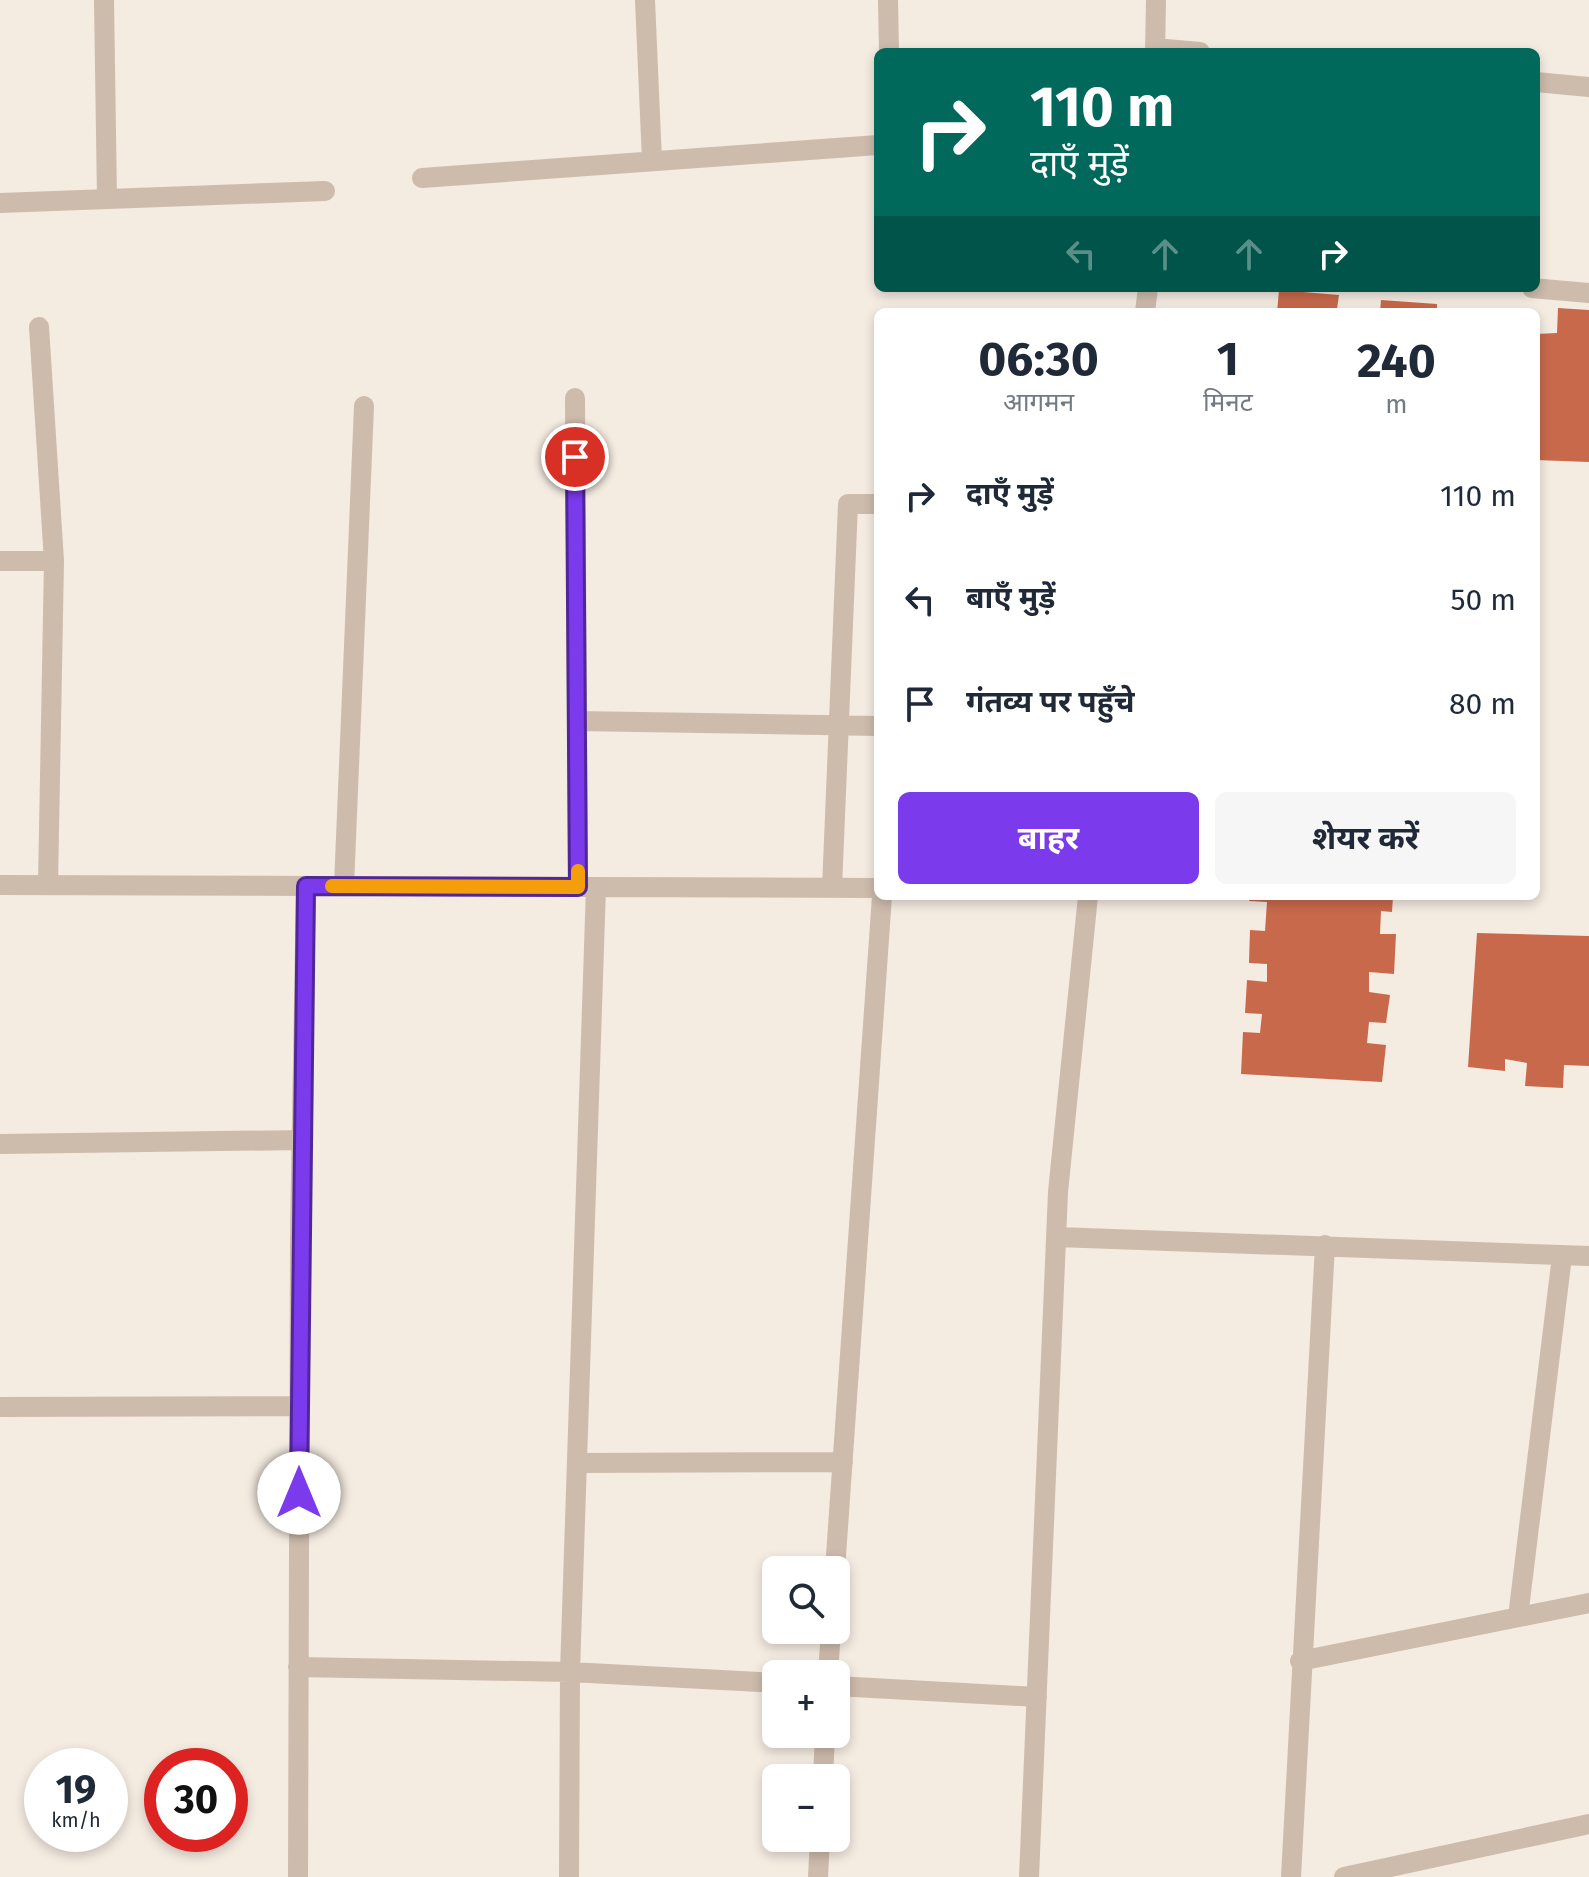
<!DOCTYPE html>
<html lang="hi">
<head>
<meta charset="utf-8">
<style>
  :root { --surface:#fff; --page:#f6f6f7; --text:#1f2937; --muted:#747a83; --accent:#7c3aed }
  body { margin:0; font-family:"Fira Sans","Noto Sans Devanagari",sans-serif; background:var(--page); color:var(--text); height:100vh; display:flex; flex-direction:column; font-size:30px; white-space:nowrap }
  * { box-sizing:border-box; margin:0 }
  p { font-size:26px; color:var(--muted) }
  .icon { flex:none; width:44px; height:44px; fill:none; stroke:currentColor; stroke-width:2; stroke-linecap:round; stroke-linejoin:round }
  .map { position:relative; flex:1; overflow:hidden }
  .drawer { position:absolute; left:874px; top:308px; width:666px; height:592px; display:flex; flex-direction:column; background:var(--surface); border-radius:12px; box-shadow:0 4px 12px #0003 }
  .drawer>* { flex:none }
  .top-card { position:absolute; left:874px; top:48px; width:666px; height:244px; border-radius:12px; box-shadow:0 4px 12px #0003; background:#00695c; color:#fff; overflow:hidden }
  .tools { position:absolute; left:762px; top:1556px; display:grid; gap:16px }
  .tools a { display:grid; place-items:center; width:88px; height:88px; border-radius:12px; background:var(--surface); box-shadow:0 4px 12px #0003; font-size:40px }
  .speed { position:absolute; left:24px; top:1748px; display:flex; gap:16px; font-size:40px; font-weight:700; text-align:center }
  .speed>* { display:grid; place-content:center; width:104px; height:104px; border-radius:50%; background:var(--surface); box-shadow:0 4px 12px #0003; line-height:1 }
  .speed small { font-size:20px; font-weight:400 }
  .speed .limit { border:12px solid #d22; background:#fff; color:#111 }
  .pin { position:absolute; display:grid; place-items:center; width:68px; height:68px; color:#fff; margin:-34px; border:4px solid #fff; border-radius:50%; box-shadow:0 2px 8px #0007 }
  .me { position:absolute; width:88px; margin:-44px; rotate:0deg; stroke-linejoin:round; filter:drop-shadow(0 0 6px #0008) }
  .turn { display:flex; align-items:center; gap:28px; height:168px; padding:0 24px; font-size:36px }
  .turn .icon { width:104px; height:104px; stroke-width:2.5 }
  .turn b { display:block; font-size:56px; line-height:68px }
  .lanes { display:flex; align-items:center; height:76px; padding:0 24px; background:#0003; justify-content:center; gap:40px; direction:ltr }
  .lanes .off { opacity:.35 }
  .eta { display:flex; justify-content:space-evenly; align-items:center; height:136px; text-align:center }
  .eta b { font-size:48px; font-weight:700; line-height:56px }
  .primary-button { display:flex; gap:16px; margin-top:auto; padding:16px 24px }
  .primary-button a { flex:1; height:92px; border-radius:12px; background:var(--accent); color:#fff; font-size:32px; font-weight:700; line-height:92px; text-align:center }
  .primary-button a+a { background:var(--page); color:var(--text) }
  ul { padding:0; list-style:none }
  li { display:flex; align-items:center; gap:24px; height:104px; padding:0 24px }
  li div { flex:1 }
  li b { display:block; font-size:30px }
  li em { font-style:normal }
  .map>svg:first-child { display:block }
  .building { fill:#c8694b }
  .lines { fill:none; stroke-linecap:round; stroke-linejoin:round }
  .lane { stroke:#cdbbac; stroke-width:20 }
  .street { stroke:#cdbbac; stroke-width:20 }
  .route-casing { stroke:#51269a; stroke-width:20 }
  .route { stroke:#7c3aed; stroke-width:14 }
  .slow { stroke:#f59e0b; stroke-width:14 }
</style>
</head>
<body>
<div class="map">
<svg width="1589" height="1877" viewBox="0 0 1589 1877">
  <rect width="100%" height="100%" fill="#f4ebe1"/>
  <path class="building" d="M1279,290L1339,295L1337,309L1347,312H1277Z
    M1381,300L1437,304V312H1380Z
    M1558,308L1589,310V462L1536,460V334L1557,333Z
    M1249,896H1393L1392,912L1381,911L1380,934H1396L1394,974L1369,972V992L1390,995L1386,1023L1369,1022L1367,1043L1386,1045L1382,1082L1241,1074L1243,1032L1260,1033L1262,1014L1245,1013L1247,980L1267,982V964L1249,963L1250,930L1265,931L1267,902L1249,901Z
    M1477,933L1589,936V1066L1564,1065L1563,1088L1525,1086L1527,1063L1505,1059V1071L1468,1067Z"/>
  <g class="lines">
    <path class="lane" d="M1532,288L1589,293"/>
    <path class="street" d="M104,0L107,199
      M645,0L652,161
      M888,0L889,52
      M1155,48L1200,52
      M1155,52L1156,0
      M1536,82L1589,87
      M422,178L878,145
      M0,203L325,191
      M1145,312L1148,288
      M39,327L54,561
      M575,398L578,887
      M0,561H54L48,885
      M577,721L878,726
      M0,885L878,888
      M344,886L364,406
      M832,888L848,504H878
      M0,1144L302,1140
      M1057,1237L1589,1256
      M0,1407L299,1406
      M577,1463L843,1462
      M835,1570L882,896
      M1518,1617L1562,1256
      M1300,1661L1589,1603
      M298,1667L570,1672L776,1683
      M828,1674L831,1630
      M836,1686L1037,1697
      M823,1778L825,1734
      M298,1877L300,1234L306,886
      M569,1877L570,1672L596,887
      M818,1877L820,1838
      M1029,1877L1058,1192L1088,896
      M1291,1877L1325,1245
      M1344,1877L1589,1824"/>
  </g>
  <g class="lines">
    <defs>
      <path id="route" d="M299,1493L306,886L578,887L575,457"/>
    </defs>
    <use href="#route" class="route-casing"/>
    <use href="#route" class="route"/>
    <path class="slow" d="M332,886L578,887V871"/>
  </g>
</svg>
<div class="tools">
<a><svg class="icon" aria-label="search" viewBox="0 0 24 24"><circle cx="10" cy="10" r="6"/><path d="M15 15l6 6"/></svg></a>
<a>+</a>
<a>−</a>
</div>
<div class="speed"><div>19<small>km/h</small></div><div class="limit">30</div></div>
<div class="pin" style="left:575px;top:457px;background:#d93025"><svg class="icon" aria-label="arrive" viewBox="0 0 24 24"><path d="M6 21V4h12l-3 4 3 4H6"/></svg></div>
<svg class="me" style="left:299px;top:1493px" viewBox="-20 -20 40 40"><circle r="19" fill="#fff"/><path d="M0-13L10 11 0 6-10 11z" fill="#7c3aed"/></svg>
<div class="top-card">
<div class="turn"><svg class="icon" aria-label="right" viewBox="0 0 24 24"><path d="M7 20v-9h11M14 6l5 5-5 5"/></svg><div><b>110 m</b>दाएँ मुड़ें</div></div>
<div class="lanes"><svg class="icon off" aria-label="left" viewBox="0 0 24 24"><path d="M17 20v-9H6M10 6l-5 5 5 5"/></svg><svg class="icon off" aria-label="ahead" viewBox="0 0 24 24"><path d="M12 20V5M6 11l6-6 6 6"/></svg><svg class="icon off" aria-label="ahead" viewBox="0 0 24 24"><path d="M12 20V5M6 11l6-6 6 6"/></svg><svg class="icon" aria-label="right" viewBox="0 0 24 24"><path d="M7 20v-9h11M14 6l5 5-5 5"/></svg></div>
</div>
<section class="drawer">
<div class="eta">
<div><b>06:30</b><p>आगमन</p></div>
<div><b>1</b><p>मिनट</p></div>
<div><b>240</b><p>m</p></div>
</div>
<ul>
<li><svg class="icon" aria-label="right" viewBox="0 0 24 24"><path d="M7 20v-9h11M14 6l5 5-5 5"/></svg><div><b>दाएँ मुड़ें</b></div><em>110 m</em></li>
<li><svg class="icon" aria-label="left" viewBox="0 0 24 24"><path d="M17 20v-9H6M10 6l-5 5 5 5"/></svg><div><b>बाएँ मुड़ें</b></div><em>50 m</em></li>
<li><svg class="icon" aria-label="arrive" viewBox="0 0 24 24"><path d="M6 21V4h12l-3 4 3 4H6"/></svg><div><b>गंतव्य पर पहुँचे</b></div><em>80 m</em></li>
</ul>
<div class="primary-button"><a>बाहर</a><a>शेयर करें</a></div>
</section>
</div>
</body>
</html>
